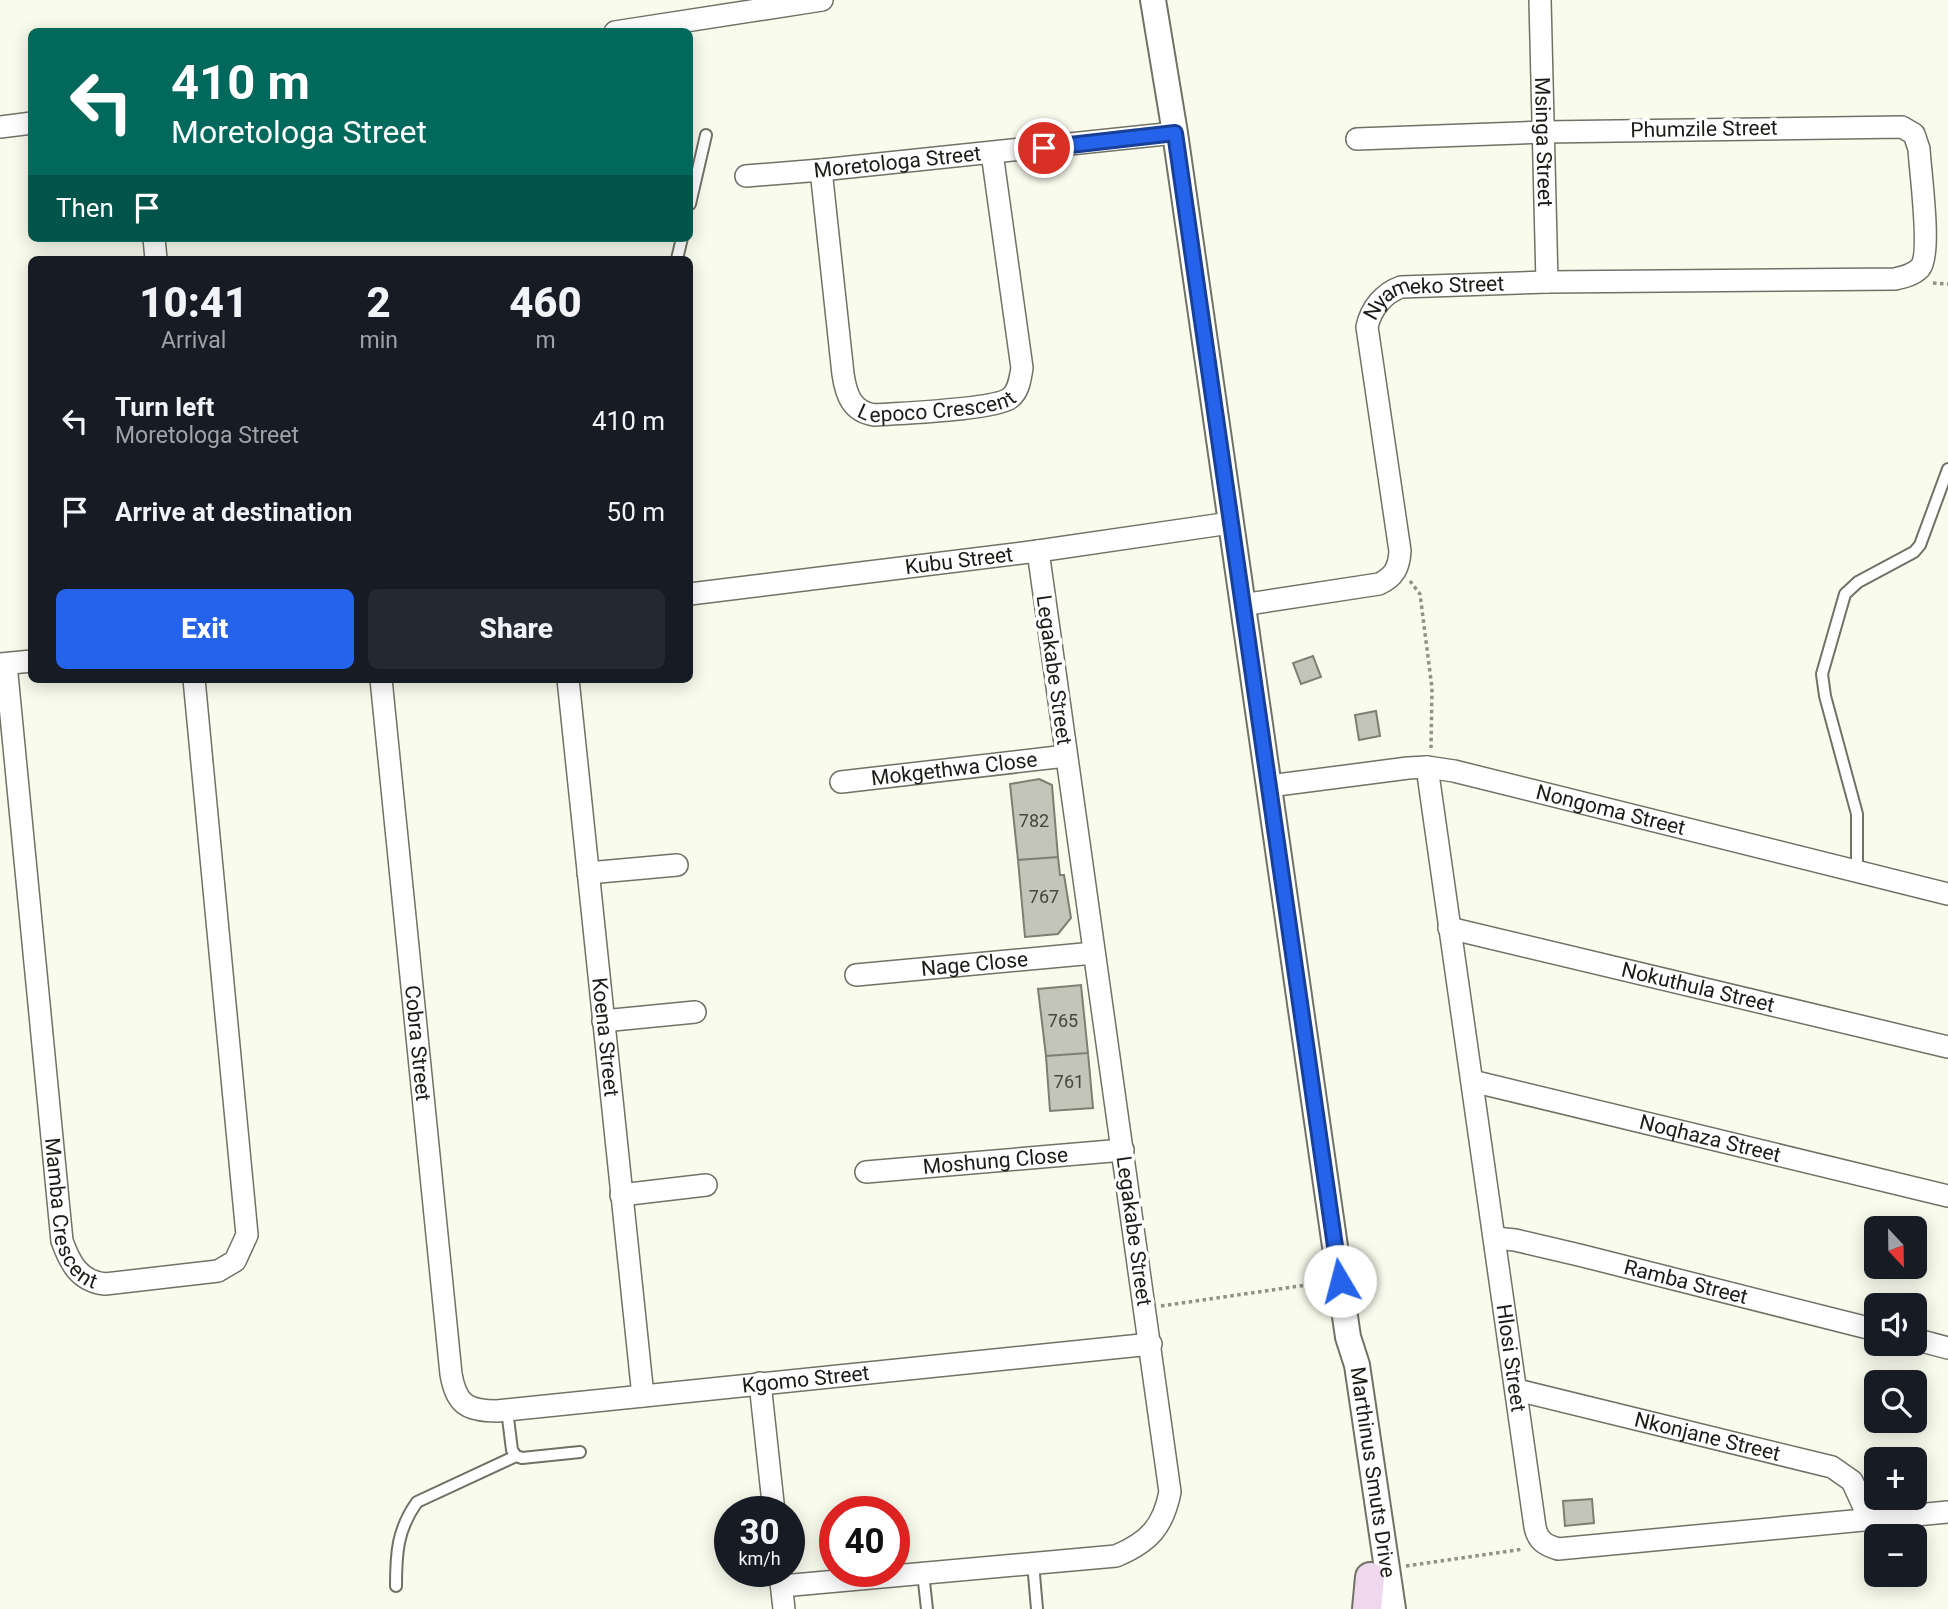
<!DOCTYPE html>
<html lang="en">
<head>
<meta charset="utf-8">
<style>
  :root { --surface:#171b24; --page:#242831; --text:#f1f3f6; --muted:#9ea1a6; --accent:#2563eb }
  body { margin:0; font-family:Roboto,sans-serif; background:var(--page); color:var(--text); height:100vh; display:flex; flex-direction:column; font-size:26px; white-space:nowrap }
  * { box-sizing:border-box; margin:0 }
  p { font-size:23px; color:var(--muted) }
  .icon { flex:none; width:38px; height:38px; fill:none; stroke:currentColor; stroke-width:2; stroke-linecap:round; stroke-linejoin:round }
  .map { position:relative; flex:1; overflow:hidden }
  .details { position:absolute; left:28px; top:256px; width:665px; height:427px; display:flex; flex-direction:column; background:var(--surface); border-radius:10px; box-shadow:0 4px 18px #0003 }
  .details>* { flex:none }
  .top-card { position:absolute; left:28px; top:28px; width:665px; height:214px; border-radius:10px; box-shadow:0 4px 18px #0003; background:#00695c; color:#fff; overflow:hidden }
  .needle { width:46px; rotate:158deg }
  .buttons { position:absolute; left:1864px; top:1216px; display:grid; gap:14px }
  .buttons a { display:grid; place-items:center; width:63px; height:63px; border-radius:10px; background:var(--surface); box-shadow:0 4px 18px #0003; font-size:35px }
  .speed { position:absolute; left:714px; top:1496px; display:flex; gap:14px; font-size:35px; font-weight:700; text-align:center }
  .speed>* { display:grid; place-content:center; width:91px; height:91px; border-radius:50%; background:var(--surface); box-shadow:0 4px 18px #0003; line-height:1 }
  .speed small { font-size:18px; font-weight:400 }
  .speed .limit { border:10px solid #d22; background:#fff; color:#111 }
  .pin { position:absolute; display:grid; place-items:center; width:60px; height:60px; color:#fff; margin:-30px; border:4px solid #fff; border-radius:50%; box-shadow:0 2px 7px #0007 }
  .me { position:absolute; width:77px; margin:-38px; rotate:352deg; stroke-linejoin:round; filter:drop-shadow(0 0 5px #0008) }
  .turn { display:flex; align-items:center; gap:24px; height:147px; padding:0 28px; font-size:32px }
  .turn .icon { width:91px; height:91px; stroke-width:2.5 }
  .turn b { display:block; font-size:49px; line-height:60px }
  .then { display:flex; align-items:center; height:66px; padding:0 28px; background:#0003; gap:14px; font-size:26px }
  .eta { display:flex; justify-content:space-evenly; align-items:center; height:119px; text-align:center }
  .eta b { font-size:42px; font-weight:800; line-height:49px }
  .action { display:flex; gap:14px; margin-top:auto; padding:14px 28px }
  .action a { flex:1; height:80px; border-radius:10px; background:var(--accent); color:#fff; font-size:28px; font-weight:800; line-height:80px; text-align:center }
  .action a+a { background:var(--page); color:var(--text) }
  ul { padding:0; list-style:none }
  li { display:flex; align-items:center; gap:21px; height:91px; padding:0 28px }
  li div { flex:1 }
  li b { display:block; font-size:26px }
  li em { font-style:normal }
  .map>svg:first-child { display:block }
  .building { fill:#c2c5b7; stroke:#7c7f72; stroke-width:2 }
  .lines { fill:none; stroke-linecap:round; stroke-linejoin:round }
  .service-casing { stroke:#707266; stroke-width:14 }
  .minor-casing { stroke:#707266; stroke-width:24 }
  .tertiary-casing { stroke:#707266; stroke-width:28 }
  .secondary-casing { stroke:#707266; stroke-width:32 }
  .path { stroke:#909188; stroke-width:3.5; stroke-dasharray:3.5 3.5; stroke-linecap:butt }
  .service { stroke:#fff; stroke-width:10 }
  .minor { stroke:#fff; stroke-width:21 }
  .tertiary { stroke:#fff; stroke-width:24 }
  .secondary { stroke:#efd7ed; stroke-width:28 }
  .route-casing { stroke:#184099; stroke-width:18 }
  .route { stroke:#2563eb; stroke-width:12 }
  .labels { text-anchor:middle; stroke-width:7; stroke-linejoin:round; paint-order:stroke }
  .number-label { font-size:18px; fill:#45463f }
  .street-label { font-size:21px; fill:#1b1c17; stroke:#fff }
</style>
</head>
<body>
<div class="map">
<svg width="1948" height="1609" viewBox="0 0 1948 1609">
  <rect width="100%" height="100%" fill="#f9fbed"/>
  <path class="building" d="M1313,656L1321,677L1301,684L1293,663Z
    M1376,711L1380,736L1359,740L1355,715Z
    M1039,779L1052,785L1058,857L1018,860L1010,784Z
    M1058,857L1060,875H1064L1071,918L1058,934L1025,937L1018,860Z
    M1081,985L1088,1053L1046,1056L1038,989Z
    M1088,1053L1093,1108L1050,1111L1046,1056Z
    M1592,1499L1594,1523L1565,1526L1563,1501Z"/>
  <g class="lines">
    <defs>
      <path id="service" d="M690,204L706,135
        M677,259L682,238
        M1857,871V814L1825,696L1822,674L1845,594L1858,582L1914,552L1920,545L1948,469
        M507,1410L512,1450L516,1456L522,1458L580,1452
        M1033,1563L1037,1609
        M923,1573L927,1609
        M396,1586C396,1554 397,1530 417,1502L516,1456"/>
      <g id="minor">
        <path id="s1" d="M1540,0L1547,282"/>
        <path d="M615,32L822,0"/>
        <path d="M0,127L32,123"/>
        <path id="s2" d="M821,170L843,374C846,395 852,412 875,415C900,413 994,410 1010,398C1019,391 1020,379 1022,368L992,153"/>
        <path id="s3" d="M746,176L821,170L1175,133"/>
        <path d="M154,238L156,259"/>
        <path id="s4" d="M690,594L1038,551L1230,523"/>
        <path id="s5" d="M1242,605L1379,584C1394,577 1399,568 1400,551L1367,327C1371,308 1384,293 1401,287L1547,282L1895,279C1904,277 1913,275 1920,268C1932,254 1920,170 1919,149L1914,134L1902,127L1544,132L1357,139"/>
        <path d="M0,664L32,661"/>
        <path id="s6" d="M6,664L62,1241C70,1263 79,1281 105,1284L218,1271L235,1261L247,1235L194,679"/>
        <path id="s7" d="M381,679L451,1374C456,1404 467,1411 497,1411L1151,1344"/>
        <path id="s8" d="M568,679L643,1396"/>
        <path id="s9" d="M1427,767L1535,1527C1538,1541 1545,1545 1558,1549L1948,1512"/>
        <path id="s10" d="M841,782L1066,756"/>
        <path id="s11" d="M1269,786L1408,768L1427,767L1454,771L1948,894"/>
        <path d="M588,873L677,865"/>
        <path id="s12" d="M1449,928L1948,1047"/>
        <path id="s13" d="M856,975L1094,953"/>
        <path d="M603,1021L695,1012"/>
        <path id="s14" d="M1472,1081L1948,1196"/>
        <path id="s15" d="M866,1172L1123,1150"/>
        <path d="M621,1195L706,1185"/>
        <path id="s16" d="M1495,1238L1515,1240L1579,1255L1876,1330"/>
        <path d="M1914,1339L1948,1348"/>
        <path d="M760,1383L774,1512"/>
        <path id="s17" d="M1517,1390L1832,1467L1852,1481L1869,1518"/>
        <path d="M780,1574L784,1609"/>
        <path d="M782,1586L1116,1556C1149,1542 1163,1527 1170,1492L1038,551"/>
      </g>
      <g id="tertiary">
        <path id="s18" d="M1153,0L1175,133L1348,1337L1357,1365L1393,1609"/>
      </g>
      <path id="secondary" d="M1367,1609L1370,1577"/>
    </defs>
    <use href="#service" class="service-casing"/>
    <use href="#minor" class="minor-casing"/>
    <use href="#tertiary" class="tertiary-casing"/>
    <use href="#secondary" class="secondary-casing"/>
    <path class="path" d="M1933,283L1948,284
      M1410,581L1420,594L1432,688L1431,748
      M1161,1306L1320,1283
      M1406,1566L1523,1549"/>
    <use href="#service" class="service"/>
    <use href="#minor" class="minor"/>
    <use href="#tertiary" class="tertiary"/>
    <use href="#secondary" class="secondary"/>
  </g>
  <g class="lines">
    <defs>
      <path id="route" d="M1044,148L1175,133L1340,1281"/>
    </defs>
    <use href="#route" class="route-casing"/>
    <use href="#route" class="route"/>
  </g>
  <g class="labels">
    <g class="number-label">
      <text x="1034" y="827">782</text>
      <text x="1044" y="903">767</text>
      <text x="1063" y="1027">765</text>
      <text x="1069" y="1088">761</text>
    </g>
    <g class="street-label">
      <text transform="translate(1704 129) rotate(-1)" y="7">Phumzile Street</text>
      <text dy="7" stroke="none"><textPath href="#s1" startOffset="142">Msinga Street</textPath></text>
      <text dy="7" stroke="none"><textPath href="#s3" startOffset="152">Moretologa Street</textPath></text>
      <text dy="7" stroke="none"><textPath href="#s5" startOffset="490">Nyameko Street</textPath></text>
      <text dy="7" stroke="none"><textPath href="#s2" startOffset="324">Lepoco Crescent</textPath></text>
      <text dy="7" stroke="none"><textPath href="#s4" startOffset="271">Kubu Street</textPath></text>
      <text transform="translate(1054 670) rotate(82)" y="7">Legakabe Street</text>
      <text dy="7" stroke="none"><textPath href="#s10" startOffset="114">Mokgethwa Close</textPath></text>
      <text dy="7" stroke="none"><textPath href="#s11" startOffset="348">Nongoma Street</textPath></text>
      <text dy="7" stroke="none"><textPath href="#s13" startOffset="119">Nage Close</textPath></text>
      <text dy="7" stroke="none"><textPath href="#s12" startOffset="256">Nokuthula Street</textPath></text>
      <text dy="7" stroke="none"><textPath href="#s8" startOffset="360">Koena Street</textPath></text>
      <text dy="7" stroke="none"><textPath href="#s7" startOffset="366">Cobra Street</textPath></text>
      <text dy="7" stroke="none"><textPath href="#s14" startOffset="245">Noqhaza Street</textPath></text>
      <text dy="7" stroke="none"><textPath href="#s15" startOffset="130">Moshung Close</textPath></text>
      <text dy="7" stroke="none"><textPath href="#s6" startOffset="556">Mamba Crescent</textPath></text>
      <text transform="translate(1134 1231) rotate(82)" y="7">Legakabe Street</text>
      <text dy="7" stroke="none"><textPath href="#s16" startOffset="196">Ramba Street</textPath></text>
      <text dy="7" stroke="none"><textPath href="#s9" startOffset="597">Hlosi Street</textPath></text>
      <text dy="7" stroke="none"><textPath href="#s7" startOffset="1076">Kgomo Street</textPath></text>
      <text dy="7" stroke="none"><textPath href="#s17" startOffset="196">Nkonjane Street</textPath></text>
      <text dy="7" stroke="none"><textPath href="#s18" startOffset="1489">Marthinus Smuts Drive</textPath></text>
    </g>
  </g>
</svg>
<div class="buttons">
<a><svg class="needle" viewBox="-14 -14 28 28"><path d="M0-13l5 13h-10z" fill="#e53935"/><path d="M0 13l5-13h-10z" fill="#9ea1a6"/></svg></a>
<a><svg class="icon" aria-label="sound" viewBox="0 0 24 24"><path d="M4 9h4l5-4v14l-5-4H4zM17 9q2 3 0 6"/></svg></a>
<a><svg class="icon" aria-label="search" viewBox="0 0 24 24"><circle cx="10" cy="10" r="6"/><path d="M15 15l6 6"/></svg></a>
<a>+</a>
<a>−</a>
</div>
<div class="speed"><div>30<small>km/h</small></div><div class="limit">40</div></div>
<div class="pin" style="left:1044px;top:148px;background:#d93025"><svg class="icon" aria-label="arrive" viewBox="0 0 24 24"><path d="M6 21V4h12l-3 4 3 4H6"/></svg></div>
<svg class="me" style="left:1340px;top:1281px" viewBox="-20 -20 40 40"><circle r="19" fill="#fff"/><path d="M0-13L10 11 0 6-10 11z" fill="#2563eb"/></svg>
<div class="top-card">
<div class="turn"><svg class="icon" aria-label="left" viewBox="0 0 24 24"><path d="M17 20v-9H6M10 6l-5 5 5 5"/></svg><div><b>410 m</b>Moretologa Street</div></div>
<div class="then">Then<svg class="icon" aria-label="arrive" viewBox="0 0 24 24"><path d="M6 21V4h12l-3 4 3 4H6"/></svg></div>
</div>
<section class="details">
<div class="eta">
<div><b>10:41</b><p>Arrival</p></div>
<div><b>2</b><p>min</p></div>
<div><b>460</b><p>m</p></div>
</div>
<ul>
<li><svg class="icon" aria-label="left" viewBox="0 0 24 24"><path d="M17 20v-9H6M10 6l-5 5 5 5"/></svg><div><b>Turn left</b><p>Moretologa Street</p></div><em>410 m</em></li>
<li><svg class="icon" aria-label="arrive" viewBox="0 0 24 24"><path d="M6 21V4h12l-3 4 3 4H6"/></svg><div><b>Arrive at destination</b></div><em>50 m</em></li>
</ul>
<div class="action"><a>Exit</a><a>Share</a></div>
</section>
</div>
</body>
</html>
